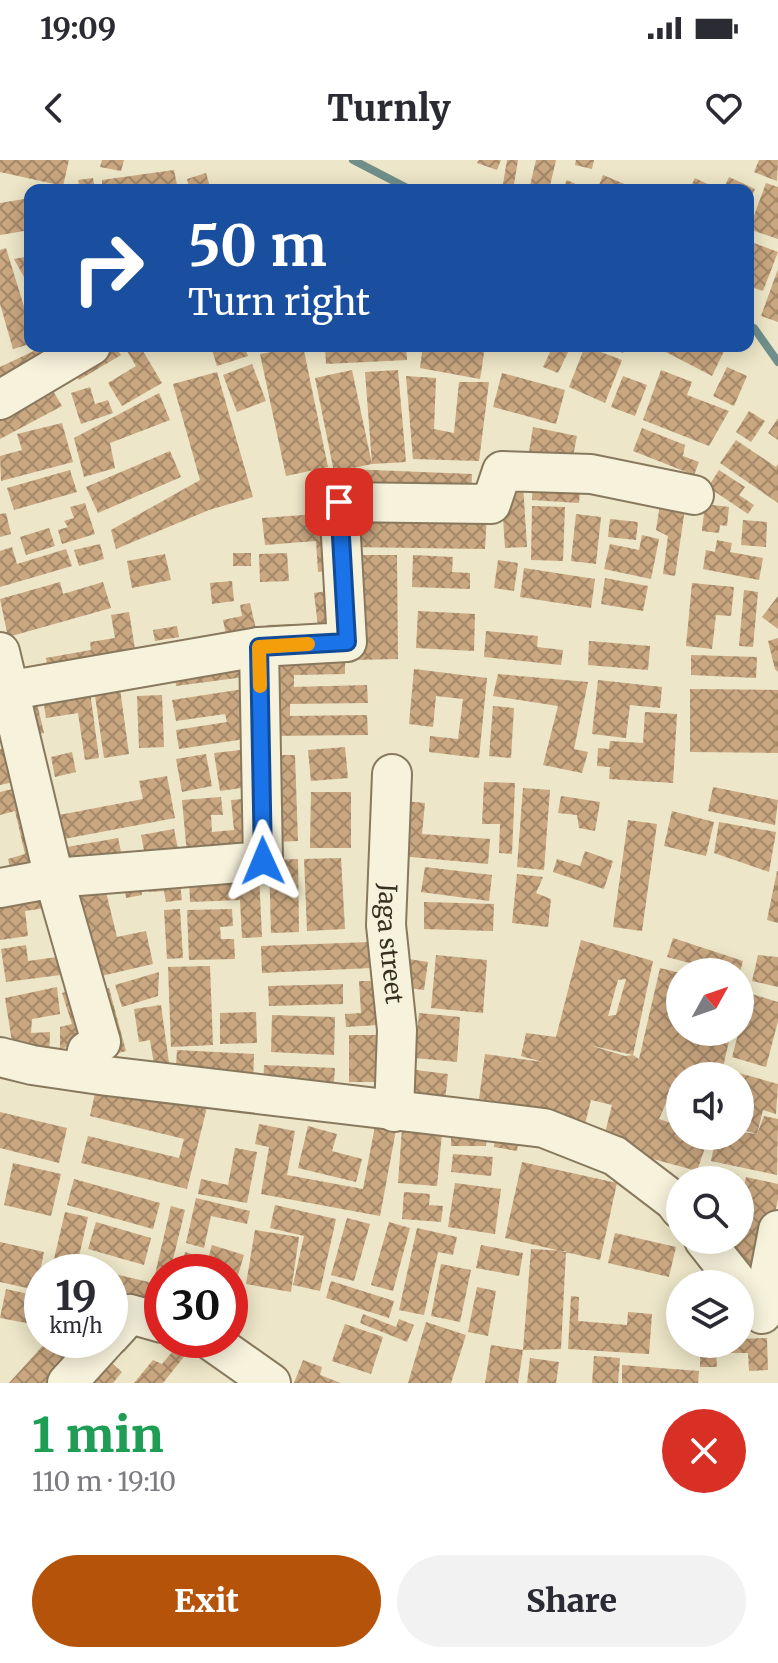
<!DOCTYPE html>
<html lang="en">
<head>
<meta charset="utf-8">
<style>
  :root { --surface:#fff; --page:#f2f2f3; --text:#2b2b33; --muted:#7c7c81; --accent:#b45309 }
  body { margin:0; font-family:Merriweather,serif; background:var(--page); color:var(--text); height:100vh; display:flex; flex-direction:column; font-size:30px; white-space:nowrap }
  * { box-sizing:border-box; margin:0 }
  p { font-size:26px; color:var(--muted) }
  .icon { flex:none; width:44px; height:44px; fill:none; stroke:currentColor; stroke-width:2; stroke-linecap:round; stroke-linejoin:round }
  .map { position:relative; height:1223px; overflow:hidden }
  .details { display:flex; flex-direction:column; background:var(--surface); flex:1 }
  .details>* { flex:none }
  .hud { position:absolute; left:24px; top:24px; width:730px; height:168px; border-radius:16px; box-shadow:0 4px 20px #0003; background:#1a4fa0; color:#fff; overflow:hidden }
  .needle { width:52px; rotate:50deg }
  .tools { position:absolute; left:666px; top:798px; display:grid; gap:16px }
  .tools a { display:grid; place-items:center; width:88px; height:88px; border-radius:50%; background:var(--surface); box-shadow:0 4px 20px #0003; font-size:40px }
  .speed { position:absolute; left:24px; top:1094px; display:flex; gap:16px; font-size:40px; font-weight:700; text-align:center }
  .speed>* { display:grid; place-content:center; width:104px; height:104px; border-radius:50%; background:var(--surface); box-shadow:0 4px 20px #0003; line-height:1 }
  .speed small { font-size:20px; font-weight:400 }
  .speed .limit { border:12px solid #d22; background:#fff; color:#111 }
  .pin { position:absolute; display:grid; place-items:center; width:68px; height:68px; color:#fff; margin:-34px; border-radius:16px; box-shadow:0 4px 12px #0006 }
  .me { position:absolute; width:88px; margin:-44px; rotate:359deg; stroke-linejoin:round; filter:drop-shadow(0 0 6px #0008) }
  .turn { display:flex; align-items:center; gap:28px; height:168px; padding:0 32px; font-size:36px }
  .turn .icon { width:104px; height:104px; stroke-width:2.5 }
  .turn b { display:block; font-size:56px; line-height:68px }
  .round { display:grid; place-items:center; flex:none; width:84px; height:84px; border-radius:42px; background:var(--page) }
  .headline { display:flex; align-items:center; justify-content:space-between; height:136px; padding:0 32px }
  h1 { font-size:48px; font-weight:800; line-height:60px; color:#1e9e55 }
  .action { display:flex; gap:16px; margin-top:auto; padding:16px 32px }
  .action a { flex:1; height:92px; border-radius:48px; background:var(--accent); color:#fff; font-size:32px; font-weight:800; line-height:92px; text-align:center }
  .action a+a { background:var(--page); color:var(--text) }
  .status { display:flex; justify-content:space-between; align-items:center; height:56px; padding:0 40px; background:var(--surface); direction:ltr }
  .status svg { height:22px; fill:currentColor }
  header { display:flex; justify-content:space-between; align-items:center; height:104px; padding:0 32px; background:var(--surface); font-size:36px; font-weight:800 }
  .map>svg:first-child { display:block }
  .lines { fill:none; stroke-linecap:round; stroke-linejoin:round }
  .stream { stroke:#708f8b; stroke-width:8 }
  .building { fill:url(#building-cross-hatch); fill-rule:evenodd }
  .minor-casing { stroke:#88795e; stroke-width:42 }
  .minor { stroke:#f7f2db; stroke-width:38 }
  .route-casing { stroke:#114b97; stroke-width:20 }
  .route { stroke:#1a73e8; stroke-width:14 }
  .slow { stroke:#f59e0b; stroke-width:14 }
  .labels { text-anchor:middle; stroke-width:8; stroke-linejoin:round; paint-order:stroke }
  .street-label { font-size:24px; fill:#392f21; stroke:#f4efd7 }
</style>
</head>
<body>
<div class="status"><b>19:09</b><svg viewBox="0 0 49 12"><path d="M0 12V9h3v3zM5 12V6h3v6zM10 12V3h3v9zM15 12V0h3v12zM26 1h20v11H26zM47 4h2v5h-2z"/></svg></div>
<header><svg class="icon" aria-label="back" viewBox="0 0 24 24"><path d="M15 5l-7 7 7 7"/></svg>Turnly<svg class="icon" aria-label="heart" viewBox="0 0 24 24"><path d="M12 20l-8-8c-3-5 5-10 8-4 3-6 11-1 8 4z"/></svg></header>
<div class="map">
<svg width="778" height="1223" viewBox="0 0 778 1223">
  <defs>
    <pattern id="building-cross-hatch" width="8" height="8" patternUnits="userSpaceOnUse" patternTransform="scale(2)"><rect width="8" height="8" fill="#c9a780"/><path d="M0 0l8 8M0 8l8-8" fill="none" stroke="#a48868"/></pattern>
  </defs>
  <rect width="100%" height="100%" fill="#ede6c8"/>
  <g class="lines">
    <path class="stream" d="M353,0L411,30
      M748,166L754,168L778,202"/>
  </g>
  <path class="building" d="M0,0H69L63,26L0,12Z
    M102,0H124L121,11L100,7Z
    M479,0H501L497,10L477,3Z
    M507,0H518L513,30H502Z
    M536,0H556L549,30H529Z
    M576,0H594L592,9L575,5Z
    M759,0H778L777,21L754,12Z
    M174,10L178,30H102V20Z
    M206,13L211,30H190L187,19Z
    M603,15L639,30H597Z
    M729,17L755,29L748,44V30H723Z
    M93,18L95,30H80L78,20Z
    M695,18L714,27L712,30H689Z
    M567,20L582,27L580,30H562Z
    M766,23L778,27V79L749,69Z
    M30,38V70L0,75V43Z
    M754,83L778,92L763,131L748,126V99Z
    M6,88L30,166V184L13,189L0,144V90Z
    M30,96V128L14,99Z
    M778,109V162L761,156Z
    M102,186H115L121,195L79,220L70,206Z
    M124,186H140L162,223L122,246L108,223L136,206Z
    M224,186H244L248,196L217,206L212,190Z
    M303,186L328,307L286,316L260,194Z
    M325,186H406L407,200L326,204Z
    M423,186L485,187L480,219L420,208Z
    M541,186H571L558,213L543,207L551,190Z
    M585,186L622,200L605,243L569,227Z
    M606,186H626L623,193Z
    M667,186H724L726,187L712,216L664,191Z
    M38,189L46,207L0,228V207Z
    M252,204L266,241L237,252L223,215Z
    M727,207L747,216L734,246L713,236Z
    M352,210L372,304L334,312L315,218Z
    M398,210L406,302L372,304L365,212Z
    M661,210L692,222L687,235L729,251L709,286L643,260Z
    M217,212L253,337L209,350L116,389L111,370L200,320L173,224Z
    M502,213L565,230L556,264L493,247Z
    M406,216L436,218L434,269L454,273L459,222H489L479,301L413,299Z
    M623,216L647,225L635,256L611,247Z
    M49,224L62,246L0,279V251Z
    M90,227L95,244L108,240L113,253L81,264L71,233Z
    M159,233L170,260L110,283L115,308L84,317L74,278Z
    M749,251L765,261L751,282L736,272Z
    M778,258V280L768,273Z
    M62,263L73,302L1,321L0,296L22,290L17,274Z
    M533,267L577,276L572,301L529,292Z
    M642,268L685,285L683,296L699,302L694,315L633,291Z
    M736,280L776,307L778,304V343L720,303Z
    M170,291L181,317L98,353L86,327Z
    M347,309L472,314L471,338L356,334Z
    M70,310L77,332L14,350L7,328Z
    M719,310L745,327L739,335L754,345L748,354L708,327Z
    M533,316L581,319L579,343L532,340Z
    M523,324L527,387L505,388L501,326Z
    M661,338L686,342L675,416L663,414L668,376L656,370Z
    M85,343L95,374L62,384L58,370L68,367L64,361L74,358L70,347Z
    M705,344L729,347L727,366L720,365L719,373L702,371Z
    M532,346L565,347L563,401L531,400Z
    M6,353L11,374L0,377V354Z
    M331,353L336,410L318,412L316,381L265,385L262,358Z
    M487,353L485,389L350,387L349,358Z
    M576,354L601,357L596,404L571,401Z
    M610,359L638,362L636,380L608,377Z
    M743,360L767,362L766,387L741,385Z
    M49,368L55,386L26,395L20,377Z
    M642,375L659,379L651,419L604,409L610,384L639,390Z
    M717,380L732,383L730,392L763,398L759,420L703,409L706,390L715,392Z
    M100,384L104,399L79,406L74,390Z
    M12,387L17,404L66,389L72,406L0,427V391Z
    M233,393H251V406H233Z
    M287,393L289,421L260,422L259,394Z
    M165,394L171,420L132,428L127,401Z
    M352,395H397L398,499L353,500Z
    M413,395L453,397L452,412L470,413V429L412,427Z
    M498,400L518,403L514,431L494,428Z
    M524,408L595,419L591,448L520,437Z
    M605,418L648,426L643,451L601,444Z
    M232,421L234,441L212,444L210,423Z
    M60,422L63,434L103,422L111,448L8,477L0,439Z
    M692,423L734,427L731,456L716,455L712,489L686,486Z
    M334,430L339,473L319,475L314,433Z
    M744,430L758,432L753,487L739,486Z
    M778,436V469L762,457Z
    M250,443L258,478L228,484L223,460L242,456L240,445Z
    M418,451L475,454L474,491L416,488Z
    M129,452L137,501L49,516L46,498L91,490L90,482L115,478L111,455Z
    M297,464L298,479L267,480V465Z
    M177,466L179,477L155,481L153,470Z
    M486,471L538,476L537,487L563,490L561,505L484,497Z
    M778,478V512L775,509L768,481Z
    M589,481L650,486L648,510L588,505Z
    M345,488V514L294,515V527L367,525L368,543L290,544V556L367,555L368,575L268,576L266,489Z
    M691,495L757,497L756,518L691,515Z
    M249,499L252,516L176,526L174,508Z
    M414,509L487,518L479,598L429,592L430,576L458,579L463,539L436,536L433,567L409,564Z
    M498,514L588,522L574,589L588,592L582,613L543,605L558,546L493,536Z
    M598,520L662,527L660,548L630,545L626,578L592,574Z
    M93,522L120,529L129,594L104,598Z
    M89,524L99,598L85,600L78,553L46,558L42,531Z
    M250,528L257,577L179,589L176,570L227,562L225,554L176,561L172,540Z
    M690,529L778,530V593L690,592Z
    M35,535L44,573L28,577L19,539Z
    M162,535L164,587L139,588L137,536Z
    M493,546L514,548L511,598L489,596Z
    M645,552L677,554L673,623L609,619L610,607L597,606L598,588L609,589L610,581L643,583Z
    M15,586L23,620L0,625V589Z
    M345,587L348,618L311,621L308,590Z
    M250,589L255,626L220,631L214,593Z
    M72,592L76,612L55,617L51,597Z
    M206,594L212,626L182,632L176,599Z
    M271,595H295L298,681L274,682Z
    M167,616L175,658L64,679L59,655L143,639L139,621Z
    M484,622L515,623L512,694L499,693L500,664H482Z
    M29,625L49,714L13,722L8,699L25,694L15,651L0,655V632Z
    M713,627L778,640L775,665L708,651Z
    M523,628L550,630L544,710L517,707Z
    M311,632H351V688H310Z
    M561,636L600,642L595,671L579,668L577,655L558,653Z
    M221,637L223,655H211L212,672L234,670L231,640L256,638L262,698L188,705L182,640Z
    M404,641L425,643L422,674L490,679L488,704L400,696Z
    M672,651L714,662L706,696L664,686Z
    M628,660L657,664L642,771L613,767Z
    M719,662L776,672L769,712L714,693Z
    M174,669L179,694L146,700L141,675Z
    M118,678L123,701L65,711L61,688Z
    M585,691L613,701L604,729L553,712L557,699L580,706Z
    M341,698L345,769L307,771L304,699Z
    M298,699L299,772L271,773L269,700Z
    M425,707L492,715L489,741L421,732Z
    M777,711H778V763L767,760Z
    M259,714L262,777L242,778L240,740L190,742L189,716Z
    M517,714L543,717L536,733L551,739L548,767L512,763Z
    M179,716L182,740L166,742L164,731L149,732L147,719Z
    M140,720L142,735L126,738L124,722Z
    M104,724L117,777L146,771L153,804L88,819L68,732Z
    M50,728L53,747L25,751L28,776L0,780V734Z
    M424,742L494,744L493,771L424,769Z
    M180,749L183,798L167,799L164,750Z
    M232,749L233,766L220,767L221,779H234L235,799L189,800L187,750Z
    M673,778L743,801L740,812H724L667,797Z
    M581,780L653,801L633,895L639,899L660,808L680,813V872H731L721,916H680V937L670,934L659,959L680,966V976H709L697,1011L602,985L612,945L591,940L585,964L536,950L542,948L479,939L485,894L543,902L521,896L526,873L556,877ZM626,819L616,855L608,856L618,820ZM589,885L633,895L625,896Z
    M371,782L372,808L262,813L261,786Z
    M26,785L28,801L65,796L68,814L6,822L1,789Z
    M436,795L487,800L483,853L431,848Z
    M758,795L778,797V827L752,821Z
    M402,798L428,802L424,830L399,827Z
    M210,806L213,885L171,887L168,807Z
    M159,812L158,836L122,847L115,825Z
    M359,821H376L378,865L346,867L345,854L361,853Z
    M343,824V844L269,846L268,826Z
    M57,827L60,854L32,859L31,873L50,872L49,895L13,888L5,838Z
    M77,828L93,879L60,889V867L72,864L62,833Z
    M109,828L126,891L108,896L90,833Z
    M749,833L778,842V861L766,907L732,897Z
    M161,845L169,903L154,905L150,880L139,882L134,849Z
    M256,852L257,883L220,884V853Z
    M419,853L460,857L457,902L415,898Z
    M272,855L335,857L334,895L271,892Z
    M349,875H385V922H349Z
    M177,890L254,894L253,924L175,920Z
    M264,905L335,908L333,933L263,929Z
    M408,909L448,914L445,940L405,934Z
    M728,910L778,924L776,954L763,950L757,974L740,969V916H726Z
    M98,920L207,947L187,1029L81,1003L88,976L179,998L184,979L90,956Z
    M0,952L67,968L59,1003L0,988Z
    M764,956L778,959L777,1015L711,1001L716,976H740V972L757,974Z
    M259,964L295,971L287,1015L363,1029L375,966L396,970L380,1056L261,1034L269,987L255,984Z
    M308,966L337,974L332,991L362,999L356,1022L298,1008Z
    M451,968L487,969L486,986H451Z
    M402,969L442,973L437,1026L398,1023Z
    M495,974L519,978L517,991L494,987Z
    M235,988L257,992L247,1043L198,1034L201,1019L228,1025Z
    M453,994L493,997L491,1016L451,1012Z
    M522,1002L617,1023L600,1100L505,1078Z
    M13,1003L61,1014L51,1056L4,1045Z
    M711,1009L738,1015L736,1020H708Z
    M746,1017L778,1024V1039L763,1109L728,1101L732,1080H740V1044Z
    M74,1019L160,1043L153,1069L67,1045Z
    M455,1023L501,1029L495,1074L448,1067Z
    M404,1032L430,1034L429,1045L443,1046L441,1062L402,1059Z
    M196,1038L250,1051L247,1064L211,1056L204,1088L186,1083Z
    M275,1045L336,1059L320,1131L293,1125L304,1076L270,1068Z
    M171,1046L185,1050L170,1112H162L161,1150L110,1137V1113L153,1123Z
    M65,1052L88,1057L77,1105L102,1112H51Z
    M347,1058L370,1064L354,1121L331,1115Z
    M96,1062L151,1078L144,1105L88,1089Z
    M389,1062L410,1068L393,1131L371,1125Z
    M417,1068L457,1077L453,1095L438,1092L424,1155L399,1150Z
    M255,1070L299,1077L291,1132L246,1124Z
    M615,1073L676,1087L669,1117L608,1103Z
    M0,1082L44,1092L36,1130L0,1122Z
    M212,1085L244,1095L235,1125L230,1123V1112H192L181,1109L185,1092L208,1099Z
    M481,1085L523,1093L519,1116L476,1108Z
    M531,1089L566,1091L561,1189L523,1190Z
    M441,1104L471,1110L460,1162L431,1156Z
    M331,1121L394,1141L389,1158L326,1138Z
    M477,1127L496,1131L488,1176L468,1172Z
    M6,1129L42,1137V1166L0,1158Z
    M571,1136L579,1137L578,1161L627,1165L628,1152L652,1154L649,1194L568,1189Z
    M363,1154L396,1167L399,1159L414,1165L407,1182L360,1163Z
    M426,1162L466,1175L451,1223H408Z
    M345,1164L383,1177L371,1214L332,1201Z
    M767,1178L768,1210L749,1211L748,1193H716L717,1207H700V1184H740V1179Z
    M48,1180H93L54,1223H9Z
    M182,1180L191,1188L163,1223H134L153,1200L162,1204Z
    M491,1185L523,1190L518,1223H485Z
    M102,1194L122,1212L113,1223H77Z
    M594,1196L620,1198L618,1223H592Z
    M530,1198L559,1202L556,1223H527Z
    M303,1200L322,1207L320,1215L341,1223H294Z
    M622,1205L699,1211L698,1223H622Z"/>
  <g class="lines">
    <defs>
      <g id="minor">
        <path d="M0,240L91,186"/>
        <path d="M0,492L54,718L101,882L87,891L82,912"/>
        <path d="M0,532L259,487L347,482L339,342L491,344L502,311L591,314L694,335"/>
        <path id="s1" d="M392,614L386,765L397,870L394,952"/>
        <path d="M0,728L54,718L263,701L259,487"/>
        <path d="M0,897L32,905L107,916L544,968L615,996L674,1041L680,1049"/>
        <path d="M704,1080L739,1124"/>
        <path d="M762,1154L778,1070"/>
        <path d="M110,1176L130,1154L162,1163"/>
        <path d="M210,1180L271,1223"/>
        <path d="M67,1223L106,1180"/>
      </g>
    </defs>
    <use href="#minor" class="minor-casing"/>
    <use href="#minor" class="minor"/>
  </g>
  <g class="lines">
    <defs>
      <path id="route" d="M263,701L259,487L347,482L339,342"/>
    </defs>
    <use href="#route" class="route-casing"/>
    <use href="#route" class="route"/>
    <path class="slow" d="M260,526L259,487L308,484"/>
  </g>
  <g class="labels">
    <g class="street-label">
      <text dy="8" stroke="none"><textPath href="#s1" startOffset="170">Jaga street</textPath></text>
    </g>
  </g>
</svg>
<div class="tools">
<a><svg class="needle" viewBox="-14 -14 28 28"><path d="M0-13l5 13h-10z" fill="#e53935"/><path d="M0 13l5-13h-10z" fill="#7c7c81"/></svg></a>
<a><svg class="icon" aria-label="sound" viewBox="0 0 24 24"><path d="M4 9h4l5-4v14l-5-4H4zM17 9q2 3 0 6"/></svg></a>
<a><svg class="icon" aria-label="search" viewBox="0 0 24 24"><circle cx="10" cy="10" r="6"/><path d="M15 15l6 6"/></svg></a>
<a><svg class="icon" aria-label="layers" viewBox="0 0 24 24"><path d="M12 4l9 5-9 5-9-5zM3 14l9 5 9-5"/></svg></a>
</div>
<div class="speed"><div>19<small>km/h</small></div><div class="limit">30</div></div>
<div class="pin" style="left:339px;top:342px;background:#d93025"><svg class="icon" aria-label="arrive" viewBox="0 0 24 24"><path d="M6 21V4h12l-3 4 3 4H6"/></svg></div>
<svg class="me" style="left:263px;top:701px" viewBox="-20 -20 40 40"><path d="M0-17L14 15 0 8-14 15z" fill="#1a73e8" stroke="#fff" stroke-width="4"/></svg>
<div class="hud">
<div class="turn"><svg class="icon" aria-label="right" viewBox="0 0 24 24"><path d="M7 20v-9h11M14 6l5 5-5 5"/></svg><div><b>50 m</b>Turn right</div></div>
</div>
</div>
<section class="details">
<div class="headline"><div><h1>1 min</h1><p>110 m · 19:10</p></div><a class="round" style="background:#d93025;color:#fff"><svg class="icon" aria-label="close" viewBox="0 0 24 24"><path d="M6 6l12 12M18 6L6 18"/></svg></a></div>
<div class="action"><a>Exit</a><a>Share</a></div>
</section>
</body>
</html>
